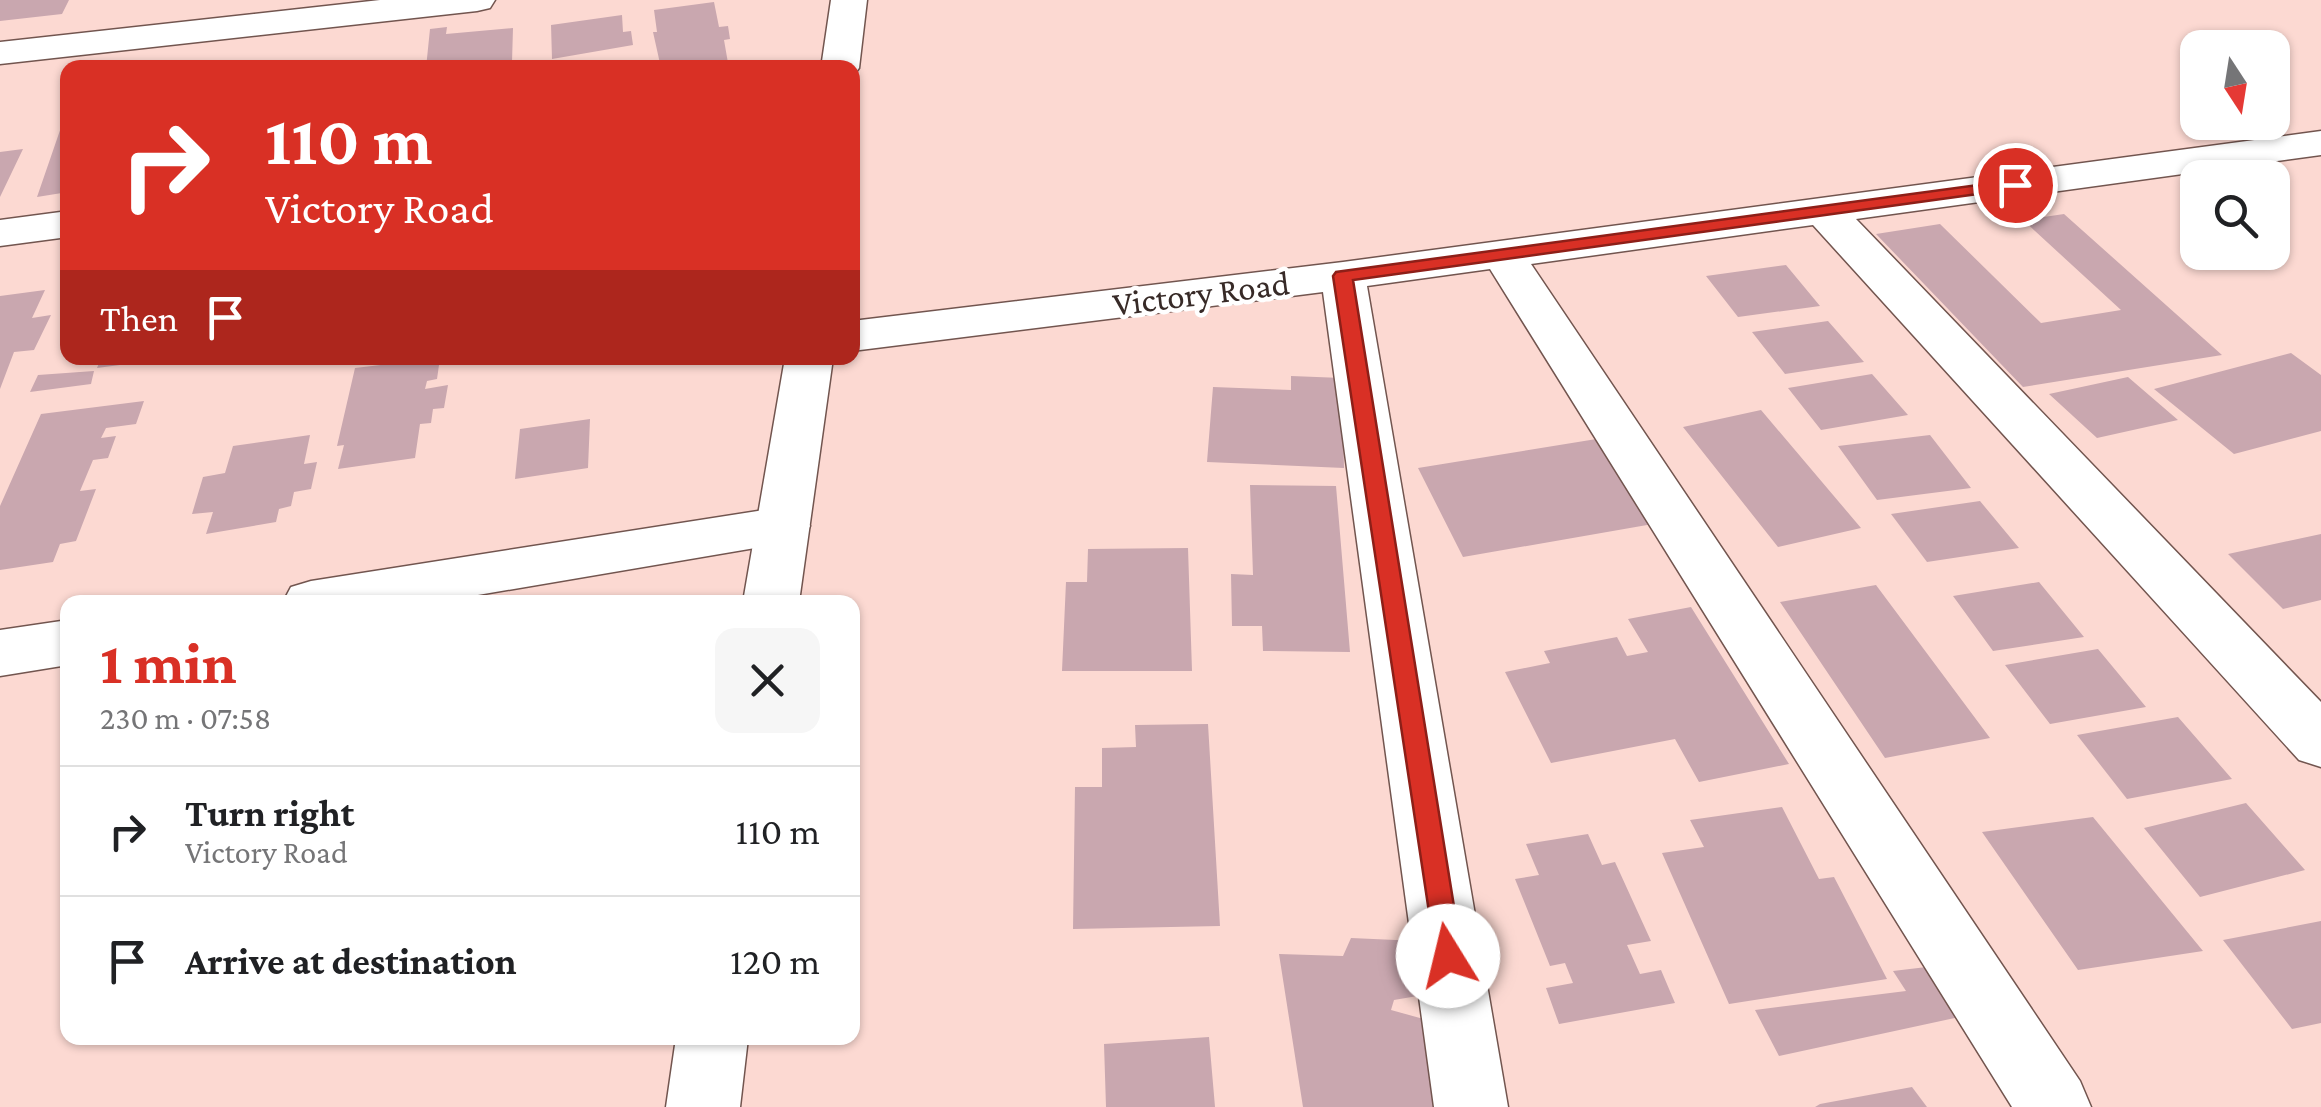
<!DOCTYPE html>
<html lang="en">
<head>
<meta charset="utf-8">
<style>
  :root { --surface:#fff; --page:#f6f6f6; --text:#202124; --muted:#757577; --line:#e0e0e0; --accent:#d93025 }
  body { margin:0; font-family:"Crimson Pro",serif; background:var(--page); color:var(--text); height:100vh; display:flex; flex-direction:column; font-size:38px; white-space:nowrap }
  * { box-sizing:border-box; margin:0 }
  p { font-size:32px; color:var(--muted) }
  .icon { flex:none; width:55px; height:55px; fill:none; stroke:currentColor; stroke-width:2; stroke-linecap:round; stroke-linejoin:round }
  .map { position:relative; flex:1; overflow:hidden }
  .sheet { position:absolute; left:60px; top:595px; width:800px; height:450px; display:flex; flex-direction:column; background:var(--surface); border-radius:20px; box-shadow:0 2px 8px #0004 }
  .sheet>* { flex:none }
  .hud { position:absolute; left:60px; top:60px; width:800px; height:305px; border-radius:20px; box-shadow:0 2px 8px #0004; background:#d93025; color:#fff; overflow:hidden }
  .needle { width:65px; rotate:168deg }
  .buttons { position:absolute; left:2180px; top:30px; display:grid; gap:20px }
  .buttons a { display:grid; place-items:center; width:110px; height:110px; border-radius:20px; background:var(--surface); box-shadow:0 2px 8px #0004; font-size:50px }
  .pin { position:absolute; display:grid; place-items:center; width:85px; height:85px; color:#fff; margin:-42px; border:5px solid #fff; border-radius:50%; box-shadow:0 2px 10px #0007 }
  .me { position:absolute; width:110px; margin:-55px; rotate:351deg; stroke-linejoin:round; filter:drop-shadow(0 0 8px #0008) }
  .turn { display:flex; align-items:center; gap:35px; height:210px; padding:0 40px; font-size:45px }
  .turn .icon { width:130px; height:130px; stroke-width:2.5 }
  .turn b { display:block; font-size:70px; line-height:85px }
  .then { display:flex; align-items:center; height:95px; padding:0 40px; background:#0003; gap:20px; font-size:38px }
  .round { display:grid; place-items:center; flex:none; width:105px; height:105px; border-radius:20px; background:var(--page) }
  .head { display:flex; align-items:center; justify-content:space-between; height:170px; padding:0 40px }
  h1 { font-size:60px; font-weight:700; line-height:75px; color:var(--accent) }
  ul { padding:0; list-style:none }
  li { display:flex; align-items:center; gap:30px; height:130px; padding:0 40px; border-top:2px solid var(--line) }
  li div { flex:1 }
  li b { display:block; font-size:38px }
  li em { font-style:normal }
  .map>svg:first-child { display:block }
  .building { fill:#c9a7af }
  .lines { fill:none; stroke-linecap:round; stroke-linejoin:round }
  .minor-casing { stroke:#72554f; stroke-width:3 }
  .tertiary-casing { stroke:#72554f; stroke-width:3 }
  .minor { fill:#fff; fill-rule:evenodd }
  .tertiary { fill:#fff; fill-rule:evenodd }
  .route { fill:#d93025; stroke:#8d1f18; stroke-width:2.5 }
  .labels { text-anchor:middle; stroke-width:9; stroke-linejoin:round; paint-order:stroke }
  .street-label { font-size:35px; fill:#372a27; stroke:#fff }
</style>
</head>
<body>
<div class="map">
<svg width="2321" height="1107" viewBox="0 0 2321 1107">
  <rect width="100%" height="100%" fill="#fcd9d2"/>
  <path class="building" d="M0,0H69L62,14L0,21Z
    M714,2L719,27L728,26L730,39L724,40L728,63L735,62L736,68H661L653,32H657L654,10Z
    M622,15L623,32L631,31L633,45L552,59L551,25Z
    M447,27L446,34L513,28L512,62L495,68H426L430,29Z
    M67,110L68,192L37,197Z
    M23,149L0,197V152Z
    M2064,214L2222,355L2023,387L1876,234L1940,224L2041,323L2121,310L2023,220Z
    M1786,265L1820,306L1738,317L1706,276Z
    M45,290L32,318L51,315L34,350L14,352L0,389V296Z
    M1828,321L1864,362L1785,374L1752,332Z
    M2291,353L2321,375V431L2234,454L2154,389Z
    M101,358H157L158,360L97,368Z
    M440,358L437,379L427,381L425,389L448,385L444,408L433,409L431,423L420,424L415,458L338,469L344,445L337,446L355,368Z
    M94,371L91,384L30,392L38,375Z
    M1872,374L1908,415L1821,430L1788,388Z
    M1291,376L1342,378L1344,468L1207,462L1213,387L1291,390Z
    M2128,377L2178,420L2097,438L2049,394Z
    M144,401L136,424L106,428L101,438L116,436L108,458L93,460L80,491L96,489L76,541L60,544L53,562L0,570V506L41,414Z
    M1761,410L1861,528L1778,547L1683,427Z
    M590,419L588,468L515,479L520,429Z
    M310,435L304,464L317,462L311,489L294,492L291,506L279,509L276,522L206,534L213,512L192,514L203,477L225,473L233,446Z
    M1930,435L1971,488L1877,500L1838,446Z
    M1615,436L1670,521L1463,557L1418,468Z
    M1250,485L1336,486L1350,652L1263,651L1262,626H1232L1231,574L1253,575Z
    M1980,501L2019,548L1927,562L1891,514Z
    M2321,534V600L2283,609L2228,554Z
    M1188,548L1192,671H1062L1066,582H1087L1088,549Z
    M2039,582L2084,637L1993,651L1953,596Z
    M1876,585L1990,738L1885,758L1780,602Z
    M1691,607L1789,764L1699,782L1675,739L1551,763L1505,672L1550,663L1544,651L1617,637L1627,656L1648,652L1628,619Z
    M2098,649L2146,707L2050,724L2005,665Z
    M2178,717L2232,779L2127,799L2077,735Z
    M1208,724L1220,926L1073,929L1075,787H1102V748L1136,747L1135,725Z
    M2246,803L2305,870L2200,897L2144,828Z
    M1782,807L1819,879L1834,877L1887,979L1729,1004L1662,853L1704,847L1690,820Z
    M2093,817L2203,951L2078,970L1982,832Z
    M1588,834L1602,865L1615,862L1651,941L1627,945L1640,974L1661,970L1675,1003L1559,1024L1546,988L1573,983L1565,963L1550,966L1515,879L1539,875L1526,844Z
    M2321,921V1023L2292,1029L2223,940Z
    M1351,938L1418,941L1429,994L1394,1000L1391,1010L1438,1023L1452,1107H1303L1279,954L1343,956Z
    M1935,966L1964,1016L1779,1056L1755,1010L1906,991L1893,971Z
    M1209,1037L1215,1107H1106L1104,1044Z
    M1912,1087L1927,1107H1815L1820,1104Z"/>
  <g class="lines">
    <defs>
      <path id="minor" d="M380,0H495L490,8L477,11L0,64V42Z
        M2321,131V155L1856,219L2321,702V767L2299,760L1813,225L1531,264L2080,1081L2091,1107H2012L1490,269L1367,286L1508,1107H1434L1323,292L852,351V321L1343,262Z
        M68,211V237L0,246V220Z
        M783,507L802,512L810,526L802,540L437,602H283L291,587L311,581Z
        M68,620V665L0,676V630Z"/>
      <path id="tertiary" d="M831,0H867L859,68L853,76L852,68H821Z
        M785,358H833L799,602H743Z
        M676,1038H748L740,1107H666Z"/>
    </defs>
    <use href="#minor" class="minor-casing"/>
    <use href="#tertiary" class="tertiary-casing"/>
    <use href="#minor" class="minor"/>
    <use href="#tertiary" class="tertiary"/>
  </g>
  <path class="route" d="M2015,180L2024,185L2021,188L1353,280L1462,956L1458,965L1448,969L1437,965L1333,276L1336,272Z"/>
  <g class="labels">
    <g class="street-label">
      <text transform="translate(1201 293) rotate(-7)" y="12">Victory Road</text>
    </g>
  </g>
</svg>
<div class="buttons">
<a><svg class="needle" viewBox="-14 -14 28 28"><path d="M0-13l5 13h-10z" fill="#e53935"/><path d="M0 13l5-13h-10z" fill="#757577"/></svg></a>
<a><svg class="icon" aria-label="search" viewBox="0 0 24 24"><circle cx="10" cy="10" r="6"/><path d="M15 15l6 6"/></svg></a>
</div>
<div class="pin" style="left:2015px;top:185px;background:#d93025"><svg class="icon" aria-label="arrive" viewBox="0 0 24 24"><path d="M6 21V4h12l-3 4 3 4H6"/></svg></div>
<svg class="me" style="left:1448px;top:956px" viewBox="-20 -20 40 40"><circle r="19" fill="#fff"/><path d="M0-13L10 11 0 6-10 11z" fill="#d93025"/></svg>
<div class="hud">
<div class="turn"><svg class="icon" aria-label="right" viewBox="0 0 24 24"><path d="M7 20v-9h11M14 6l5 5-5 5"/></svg><div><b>110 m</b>Victory Road</div></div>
<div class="then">Then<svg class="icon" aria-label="arrive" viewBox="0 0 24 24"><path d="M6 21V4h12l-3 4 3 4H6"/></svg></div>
</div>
<section class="sheet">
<div class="head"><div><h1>1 min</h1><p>230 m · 07:58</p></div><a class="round"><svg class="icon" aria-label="close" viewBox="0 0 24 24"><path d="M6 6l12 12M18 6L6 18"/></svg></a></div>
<ul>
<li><svg class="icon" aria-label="right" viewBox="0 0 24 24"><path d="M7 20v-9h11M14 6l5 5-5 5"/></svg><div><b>Turn right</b><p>Victory Road</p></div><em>110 m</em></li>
<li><svg class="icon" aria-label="arrive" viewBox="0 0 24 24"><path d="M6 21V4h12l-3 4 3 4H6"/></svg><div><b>Arrive at destination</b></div><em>120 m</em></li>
</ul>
</section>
</div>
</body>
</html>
